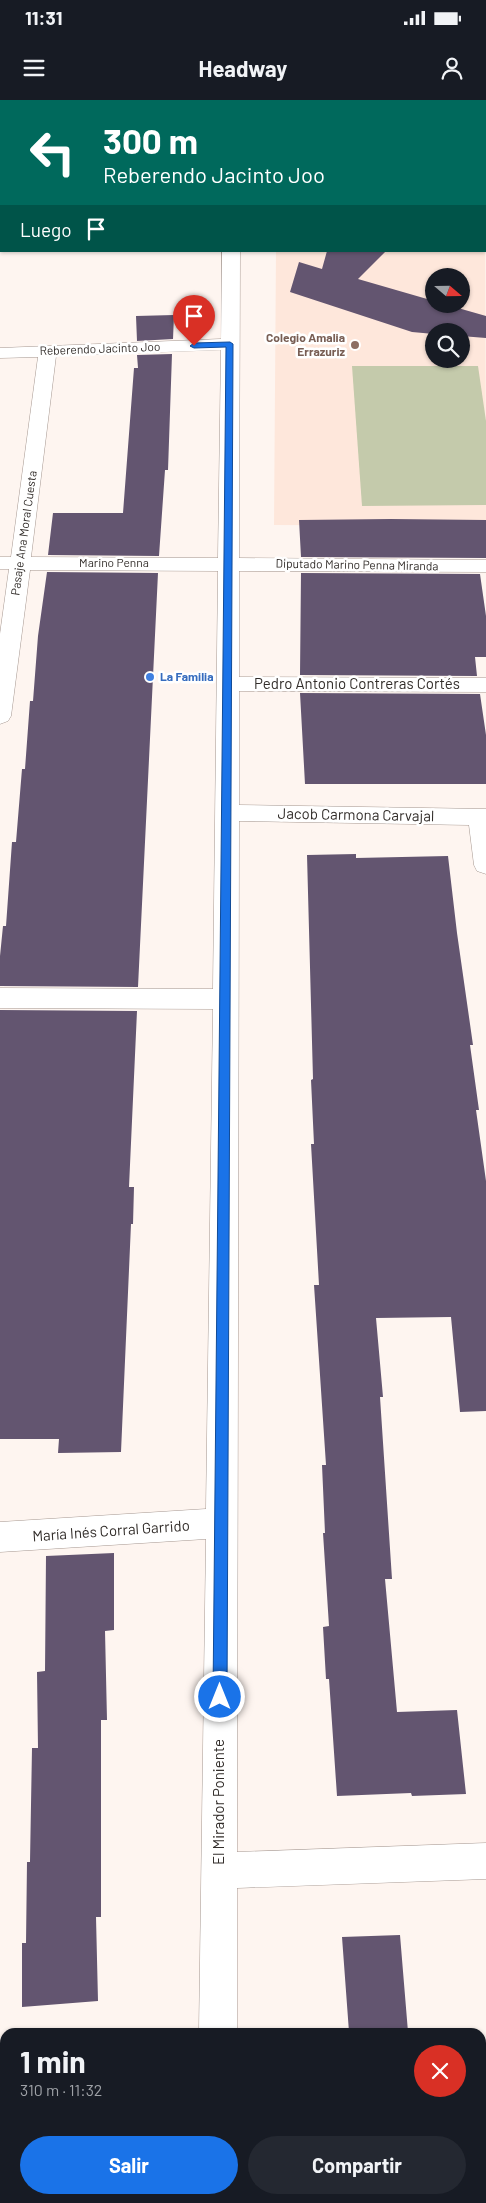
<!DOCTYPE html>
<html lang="es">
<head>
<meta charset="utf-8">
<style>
  :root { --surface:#171b24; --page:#242831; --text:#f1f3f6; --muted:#9ea1a6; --accent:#1a73e8 }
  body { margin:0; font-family:Barlow,sans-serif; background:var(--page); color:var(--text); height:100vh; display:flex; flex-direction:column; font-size:19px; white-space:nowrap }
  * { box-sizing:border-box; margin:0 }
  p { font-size:16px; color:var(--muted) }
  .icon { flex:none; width:28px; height:28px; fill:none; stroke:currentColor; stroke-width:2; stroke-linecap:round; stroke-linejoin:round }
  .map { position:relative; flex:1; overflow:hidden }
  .panel { position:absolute; left:0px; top:1928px; width:486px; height:176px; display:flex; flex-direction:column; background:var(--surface); border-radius:15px 15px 0 0; box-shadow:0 1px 4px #0004 }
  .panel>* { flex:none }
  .hud { position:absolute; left:0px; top:0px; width:486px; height:152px; box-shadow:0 1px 4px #0004; background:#00695c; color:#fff; overflow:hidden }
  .needle { width:32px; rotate:110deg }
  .buttons { position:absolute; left:425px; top:168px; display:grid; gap:10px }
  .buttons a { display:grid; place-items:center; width:45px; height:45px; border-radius:50%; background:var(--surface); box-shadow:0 1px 4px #0004; font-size:25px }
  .pin { position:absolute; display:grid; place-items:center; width:42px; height:42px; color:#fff; margin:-51px -21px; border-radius:50% 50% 50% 0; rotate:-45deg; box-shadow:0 0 5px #0007 }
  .pin .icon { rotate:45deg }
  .me { position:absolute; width:55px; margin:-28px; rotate:0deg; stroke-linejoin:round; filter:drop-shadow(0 0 4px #0008) }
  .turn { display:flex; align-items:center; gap:18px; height:105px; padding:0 20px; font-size:22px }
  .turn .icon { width:65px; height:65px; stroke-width:2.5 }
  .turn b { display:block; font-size:35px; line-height:42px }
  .then { display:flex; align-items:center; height:48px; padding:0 20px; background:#0003; gap:10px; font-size:19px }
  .round { display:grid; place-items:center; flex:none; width:52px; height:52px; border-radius:26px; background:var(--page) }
  .summary { display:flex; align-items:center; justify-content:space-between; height:85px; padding:0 20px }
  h1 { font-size:30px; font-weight:700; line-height:38px }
  .primary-button { display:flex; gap:10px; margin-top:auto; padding:10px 20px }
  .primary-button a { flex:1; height:58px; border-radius:30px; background:var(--accent); color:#fff; font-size:20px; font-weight:700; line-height:58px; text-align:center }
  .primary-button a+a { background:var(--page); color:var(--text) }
  .status { display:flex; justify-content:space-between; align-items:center; height:35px; padding:0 25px; background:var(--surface); direction:ltr }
  .status svg { height:14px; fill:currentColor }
  header { display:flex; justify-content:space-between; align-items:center; height:65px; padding:0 20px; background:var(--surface); font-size:22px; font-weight:700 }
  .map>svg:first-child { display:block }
  .built { fill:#fee7db; fill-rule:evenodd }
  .green { fill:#c4caab }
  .building { fill:#635570 }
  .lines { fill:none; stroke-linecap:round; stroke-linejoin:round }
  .minor-casing { stroke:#a69891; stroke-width:1 }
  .major-casing { stroke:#a69891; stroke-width:1 }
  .minor { fill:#fff; fill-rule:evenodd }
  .major { fill:#fff; fill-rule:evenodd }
  .route { fill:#1a73e8; stroke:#114b97 }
  .education-dot { fill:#8d6e63; stroke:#fff; stroke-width:2 }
  .shop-dot { fill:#3f7fe0; stroke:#fff; stroke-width:2 }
  .labels { text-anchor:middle; stroke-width:5; stroke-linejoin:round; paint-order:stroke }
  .far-education-label { font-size:12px; font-weight:bold; fill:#785e54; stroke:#fff; text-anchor:end }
  .far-street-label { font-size:12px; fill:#322d2a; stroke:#fff }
  .far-shop-label { font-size:12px; font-weight:bold; fill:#366cbe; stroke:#fff; text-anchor:start }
  .street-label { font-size:15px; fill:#322d2a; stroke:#fff }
</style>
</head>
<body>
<div class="status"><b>11:31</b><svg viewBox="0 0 49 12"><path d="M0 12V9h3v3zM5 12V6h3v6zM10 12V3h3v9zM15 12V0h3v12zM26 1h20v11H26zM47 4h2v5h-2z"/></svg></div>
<header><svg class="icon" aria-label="menu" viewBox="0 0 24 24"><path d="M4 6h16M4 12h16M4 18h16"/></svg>Headway<svg class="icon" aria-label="person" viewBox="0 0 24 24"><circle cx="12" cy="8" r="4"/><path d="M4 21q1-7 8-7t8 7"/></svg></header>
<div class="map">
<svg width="486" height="2103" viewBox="0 0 486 2103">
  <rect width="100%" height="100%" fill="#fef5f0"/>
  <path class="built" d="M485,48L486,426L274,425L276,151H485ZM434,176H461V204H434ZM434,231H461V259H434Z"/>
  <path class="green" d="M352,266H478L486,321V405L362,406Z"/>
  <path class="building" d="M327,151H386L358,179L434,201V204H444L486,216V238L461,236V231H434V234L412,232L290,192L299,162L322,169Z
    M174,215L173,239L137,241L136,216Z
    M172,254L168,370H165L159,456L48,455L53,413H123L134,268H138L137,255Z
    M391,419L486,420V458L301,457L299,420Z
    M47,472L158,473L138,887L0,886V856L3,826H6L12,742H16L22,669H25L30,601H33L38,536Z
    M301,473L480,474L486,516V557H475L477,576L300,575Z
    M300,593L480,594L486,635V684H305Z
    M356,754V758L448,756L457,833L473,945H470L479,1010H476L486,1081V1311L460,1312L451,1217L376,1218L383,1297H380L392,1479H385L397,1612L457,1610L466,1694L412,1696L411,1693L337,1696L329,1579H326L323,1527L329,1526L323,1433H325L322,1365H326L314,1185H319L311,1044H314L311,980L313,979L307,755Z
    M0,910L137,911L129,1087H134L133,1124H131L121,1352L58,1353L59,1339H0Z
    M114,1453V1530L105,1531L107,1620H101V1817H96L98,1901L22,1907V1843H26L27,1762H30L32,1648H38L37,1572L45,1571L46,1456Z
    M400,1835L408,1932H349L342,1837Z"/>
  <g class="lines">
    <defs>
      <path id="minor" d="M224,0H240V1H225Z
        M485,74H486V84H485Z
        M222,151H240L239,458L486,460V472L239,471V577L486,578V592L239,591V705L486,709V774L477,771L474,765L469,725L239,721L237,1752L486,1743V1779L237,1788V1932H199L206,1439L0,1452V1422L206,1409L213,909L0,908V888L213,889L218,471L30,470L11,616L8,621L0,624V534L9,469H0V457H11L38,257L0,258V248L221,239ZM221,250L218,458L31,457L56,256Z
        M197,2099H237V2103H197Z"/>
      <path id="major" d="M422,0H441L442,1H423Z"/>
    </defs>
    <use href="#minor" class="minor-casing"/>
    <use href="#major" class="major-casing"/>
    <use href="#minor" class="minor"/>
    <use href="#major" class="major"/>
  </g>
  <path class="route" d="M230,242L233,244L227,1597L225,1602L220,1604L215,1602L213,1597L226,247L194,248L190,246L194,243Z"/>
  <circle class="education-dot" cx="355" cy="245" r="5"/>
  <circle class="shop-dot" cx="150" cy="577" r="5"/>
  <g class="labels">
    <g class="far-education-label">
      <text x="345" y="242">Colegio Amalia<tspan x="345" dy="14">Errazuriz</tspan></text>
    </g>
    <g class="far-street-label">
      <text transform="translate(100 249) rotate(-2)" y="4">Reberendo Jacinto Joo</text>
      <text transform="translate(24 433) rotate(-82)" y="4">Pasaje Ana Moral Cuesta</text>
      <text x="114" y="467">Marino Penna</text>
      <text transform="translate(357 465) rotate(1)" y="4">Diputado Marino Penna Miranda</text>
    </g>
    <g class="far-shop-label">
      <text x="160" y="581">La Familia</text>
    </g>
    <g class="street-label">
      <text x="357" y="589">Pedro Antonio Contreras Cortés</text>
      <text transform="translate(356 715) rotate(1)" y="5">Jacob Carmona Carvajal</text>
      <text transform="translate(111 1431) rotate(-4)" y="5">María Inés Corral Garrido</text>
      <text transform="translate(219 1702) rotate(-90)" y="5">El Mirador Poniente</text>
    </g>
  </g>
</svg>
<div class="buttons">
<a><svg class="needle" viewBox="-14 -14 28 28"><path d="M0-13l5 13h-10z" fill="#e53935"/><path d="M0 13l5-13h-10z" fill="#9ea1a6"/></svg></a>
<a><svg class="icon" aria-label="search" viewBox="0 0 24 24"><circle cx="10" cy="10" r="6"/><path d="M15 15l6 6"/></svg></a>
</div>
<div class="pin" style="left:194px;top:246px;background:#d93025"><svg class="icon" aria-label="arrive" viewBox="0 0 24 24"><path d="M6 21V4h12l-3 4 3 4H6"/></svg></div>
<svg class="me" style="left:220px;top:1597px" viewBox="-20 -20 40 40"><circle r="17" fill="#1a73e8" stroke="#fff" stroke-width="3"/><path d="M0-11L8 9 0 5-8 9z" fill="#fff"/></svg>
<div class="hud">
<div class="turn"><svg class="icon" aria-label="left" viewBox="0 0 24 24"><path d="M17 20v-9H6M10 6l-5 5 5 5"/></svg><div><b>300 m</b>Reberendo Jacinto Joo</div></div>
<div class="then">Luego<svg class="icon" aria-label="arrive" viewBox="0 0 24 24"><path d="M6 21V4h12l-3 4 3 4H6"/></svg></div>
</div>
<section class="panel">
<div class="summary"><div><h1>1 min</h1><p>310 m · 11:32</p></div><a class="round" style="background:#d93025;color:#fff"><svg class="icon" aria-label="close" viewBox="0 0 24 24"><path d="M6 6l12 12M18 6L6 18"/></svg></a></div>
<div class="primary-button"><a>Salir</a><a>Compartir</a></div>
</section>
</div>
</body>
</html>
